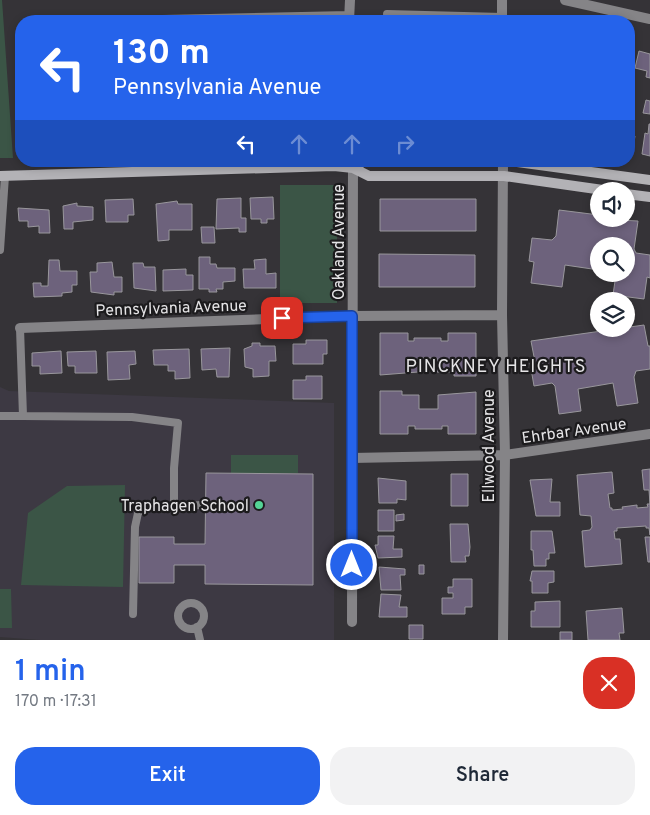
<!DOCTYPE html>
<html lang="en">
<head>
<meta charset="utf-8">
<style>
  :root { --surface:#fff; --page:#f2f2f3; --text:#1f2937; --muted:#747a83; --accent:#2563eb }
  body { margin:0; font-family:Overpass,sans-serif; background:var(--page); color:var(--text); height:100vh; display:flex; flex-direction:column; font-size:19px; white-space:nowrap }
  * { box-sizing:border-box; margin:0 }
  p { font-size:16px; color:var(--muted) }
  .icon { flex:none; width:28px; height:28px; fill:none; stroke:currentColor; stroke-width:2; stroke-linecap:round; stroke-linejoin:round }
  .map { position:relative; height:640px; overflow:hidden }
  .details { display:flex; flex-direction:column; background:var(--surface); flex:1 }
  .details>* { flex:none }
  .banner { position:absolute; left:15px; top:15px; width:620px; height:152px; border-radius:20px; box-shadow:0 2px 8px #0003; background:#2563eb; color:#fff; overflow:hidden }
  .buttons { position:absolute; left:590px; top:182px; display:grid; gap:10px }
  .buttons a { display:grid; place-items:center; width:45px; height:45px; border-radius:50%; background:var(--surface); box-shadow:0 2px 8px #0003; font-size:25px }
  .pin { position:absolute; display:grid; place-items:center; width:42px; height:42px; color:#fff; margin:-21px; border-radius:10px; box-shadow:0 2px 8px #0006 }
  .me { position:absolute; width:55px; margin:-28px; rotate:0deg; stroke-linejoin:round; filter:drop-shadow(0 0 4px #0008) }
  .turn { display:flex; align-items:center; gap:18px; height:105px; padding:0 15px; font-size:22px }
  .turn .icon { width:65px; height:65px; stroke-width:2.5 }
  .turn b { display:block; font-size:35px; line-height:42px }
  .lanes { display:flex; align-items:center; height:48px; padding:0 15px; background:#0003; justify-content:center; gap:25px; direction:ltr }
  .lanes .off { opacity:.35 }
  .round { display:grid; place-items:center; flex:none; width:52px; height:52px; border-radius:20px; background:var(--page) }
  .head { display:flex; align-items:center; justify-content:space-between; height:85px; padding:0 15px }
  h1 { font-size:30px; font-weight:600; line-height:38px; color:var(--accent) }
  .button { display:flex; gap:10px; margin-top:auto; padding:10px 15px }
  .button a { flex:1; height:58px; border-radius:20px; background:var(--accent); color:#fff; font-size:20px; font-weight:600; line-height:58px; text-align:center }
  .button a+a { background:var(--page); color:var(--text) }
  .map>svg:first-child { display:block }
  .built { fill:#3d3943 }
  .green { fill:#3b5546 }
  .building { fill:#6d627c; stroke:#99979c }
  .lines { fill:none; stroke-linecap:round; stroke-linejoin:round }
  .lane { stroke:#858487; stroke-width:8 }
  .street { stroke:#858487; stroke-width:10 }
  .secondary { stroke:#b3b2b6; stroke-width:10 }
  .route-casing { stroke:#184099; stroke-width:12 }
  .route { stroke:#2563eb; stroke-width:9 }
  .poi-dot { fill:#54d396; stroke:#1c1b1d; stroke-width:2 }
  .labels { text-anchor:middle; stroke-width:4.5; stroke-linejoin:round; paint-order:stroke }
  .street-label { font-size:16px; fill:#e5e4e6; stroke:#1c1b1d }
  .poi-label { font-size:16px; fill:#e5e4e6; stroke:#1c1b1d; text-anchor:end }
  .neighbourhood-label { font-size:18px; letter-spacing:1px; fill:#e5e4e6; stroke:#1c1b1d }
</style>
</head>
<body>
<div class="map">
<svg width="650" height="640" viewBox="0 0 650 640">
  <rect width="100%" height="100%" fill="#353337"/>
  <path class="built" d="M0,387L9,391L334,403V640H40L0,637Z"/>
  <path class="green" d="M0,0H2L13,158H0Z
    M280,185H337V303H280Z
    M231,455H298V473H231Z
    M125,485L123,587L21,585L28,513L67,486Z
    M0,589H11L12,628H0Z"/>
  <path class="building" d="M639,51L650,54V78L646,77L647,71L635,68Z
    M629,52L634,54L630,70H629Z
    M19,56H21V80H20Z
    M646,100L650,101V114L643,113Z
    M16,114H21V143H17Z
    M649,124H650V156L642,154L645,133L648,134Z
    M629,135L635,136L632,154H629Z
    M273,197L274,219H267V223H261V219H251L250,198Z
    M241,198V218H246V232H239V228L216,229L217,199Z
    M133,199L134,215H128V222H106L105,200Z
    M380,199H476V231H380Z
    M177,201L178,204H192V230H169V240L158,241L156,204Z
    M77,203V206L93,207V220L73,222V229H64L63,206Z
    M18,208L49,210L50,233H39V226L28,227V221H19Z
    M559,210L599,215V219L638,221L634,249L636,253L650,255V278L647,277L644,299L613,295L616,274H626V246H599V270L565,265L562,287L531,283L534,262L529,261L532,238L552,240L556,236Z
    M201,227H214L215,243H202Z
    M379,254L475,255V287H379Z
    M199,257H210V264H216L217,268H235V281L223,282V289H216L217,292H209V289H199Z
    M266,259V274L276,273V288H244L243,269H255L254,260Z
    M49,260H59L60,271H77V285H72V292L62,293V296L34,297L33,283H41V286H48Z
    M112,262L114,277H122V292H114V295L91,292L90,272H97V263Z
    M133,263H143L144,267H155L156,291L134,288Z
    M186,269V275H193V290L163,291V270Z
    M644,325L648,346H650V369L636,371L634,377L638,403L617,406L613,383L578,389L581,411L559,414L555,386L552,383L534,386L530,363L535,362L531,341Z
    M380,333H408V341H414V338H441V341H448V333H476V376H454V372H437V358H418V372L380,375Z
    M306,340H327V354H323V364H293V344H306Z
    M252,343H260V346H275L276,361H269V376L253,377V369L245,367L244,349L252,346Z
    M230,348L229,377H217L216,369L202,370L201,349Z
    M189,349L190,378L175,379V371H168V365H154L153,350Z
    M61,351L62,373L40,374V366H32V353Z
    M96,351L97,373H75V366H68L67,352Z
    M135,351L136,364L129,365L130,379L108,380L107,352Z
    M306,376H322V399H293V380H306Z
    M380,391H402V395H419V409H438V395L476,392V434H448V426H442V429H415V426H408V434H380Z
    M650,469V535L649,528H646V526L617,528V531H614L615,539H620L622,564L585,567L582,531L590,530L592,527L591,516L580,515L577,475L612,472L614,493L608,494L610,508H612V510L623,509L622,507L637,505V508L648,507L647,504H650L649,490H644L642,470Z
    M206,473L313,474V585L205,584V565H174V583H139V537H174V544H205Z
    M451,474H468V506H451Z
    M378,478L406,481V500L397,499V503H379Z
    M552,479L550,502H560V516H536L530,480Z
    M378,510H394V531H378Z
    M404,514V520L396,521V515Z
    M450,524H468L470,547L469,556H465L466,562H451Z
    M531,531H552L555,553H549V559H546V566H534L533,550H531Z
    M378,536H394L393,549H402V557L378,558L375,545H378Z
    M645,537H650V562H648Z
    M419,565H424V574H419Z
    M379,567L405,569V575H400L401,590H381Z
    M532,571H554V582L548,583V593H532V581H530Z
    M453,579H472V607H465V614H442V598H453V593H448V587H453Z
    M381,594L401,595L399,607H407V617H379Z
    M560,601V627H531V611H535V602Z
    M622,608L624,633H619L620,640H588L586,611Z
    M409,625H423V639H409Z
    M560,632H572V640H560Z"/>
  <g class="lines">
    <path class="lane" d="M387,14L502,17
      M0,250L5,176
      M20,328L23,416L132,417L178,423L174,468V507H145L138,513L135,527L133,614
      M0,416H23
      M174,507L201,505
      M178 616a13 13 0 1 1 26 0a13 13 0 1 1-26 0Z
      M197,627L200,640"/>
    <path class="street" d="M502,0V21
      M565,0L650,19
      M116,21L349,16
      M349,21L350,0
      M20,328L353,316L502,315
      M352,458L505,455L650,434
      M352,622L353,161
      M503,640L505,455L502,315L503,161"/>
    <path class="secondary" d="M510,161L650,180
      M353,168L364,161
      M0,176L334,166L353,168L369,176H504L610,191
      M626,194L650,197"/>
  </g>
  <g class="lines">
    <defs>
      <path id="route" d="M282,318L352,316V565"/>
    </defs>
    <use href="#route" class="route-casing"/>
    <use href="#route" class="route"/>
  </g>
  <circle class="poi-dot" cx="259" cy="505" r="5"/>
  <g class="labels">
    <g class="street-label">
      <text transform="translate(338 242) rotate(-90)" y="6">Oakland Avenue</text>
      <text transform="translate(171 307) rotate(-2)" y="6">Pennsylvania Avenue</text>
      <text transform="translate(574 430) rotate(-8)" y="6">Ehrbar Avenue</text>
      <text transform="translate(488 446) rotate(-90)" y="6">Ellwood Avenue</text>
    </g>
    <g class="poi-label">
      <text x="249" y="511">Traphagen School</text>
    </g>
    <g class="neighbourhood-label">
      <text x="496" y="372">PINCKNEY HEIGHTS</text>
    </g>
  </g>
</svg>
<div class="buttons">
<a><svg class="icon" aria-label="sound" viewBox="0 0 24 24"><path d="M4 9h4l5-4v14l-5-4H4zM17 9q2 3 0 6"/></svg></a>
<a><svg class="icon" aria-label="search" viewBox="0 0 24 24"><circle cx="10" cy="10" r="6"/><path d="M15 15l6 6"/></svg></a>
<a><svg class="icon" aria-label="layers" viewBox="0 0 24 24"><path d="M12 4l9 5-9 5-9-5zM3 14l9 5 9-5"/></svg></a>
</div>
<div class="pin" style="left:282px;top:318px;background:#d93025"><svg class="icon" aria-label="arrive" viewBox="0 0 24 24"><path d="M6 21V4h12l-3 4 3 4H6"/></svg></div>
<svg class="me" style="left:352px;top:565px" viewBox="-20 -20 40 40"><circle r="17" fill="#2563eb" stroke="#fff" stroke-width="3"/><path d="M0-11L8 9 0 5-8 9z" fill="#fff"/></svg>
<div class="banner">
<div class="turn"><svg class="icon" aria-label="left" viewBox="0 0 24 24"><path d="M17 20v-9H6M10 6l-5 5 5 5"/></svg><div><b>130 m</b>Pennsylvania Avenue</div></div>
<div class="lanes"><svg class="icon" aria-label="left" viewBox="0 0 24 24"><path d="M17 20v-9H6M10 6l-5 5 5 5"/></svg><svg class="icon off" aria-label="ahead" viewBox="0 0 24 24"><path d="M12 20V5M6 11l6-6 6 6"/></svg><svg class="icon off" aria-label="ahead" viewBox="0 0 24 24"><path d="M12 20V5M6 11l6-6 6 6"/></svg><svg class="icon off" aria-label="right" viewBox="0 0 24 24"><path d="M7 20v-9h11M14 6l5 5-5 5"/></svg></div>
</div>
</div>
<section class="details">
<div class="head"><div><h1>1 min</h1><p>170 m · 17:31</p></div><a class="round" style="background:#d93025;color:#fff"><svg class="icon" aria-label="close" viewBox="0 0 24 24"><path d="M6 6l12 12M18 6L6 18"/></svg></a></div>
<div class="button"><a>Exit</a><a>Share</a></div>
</section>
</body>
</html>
